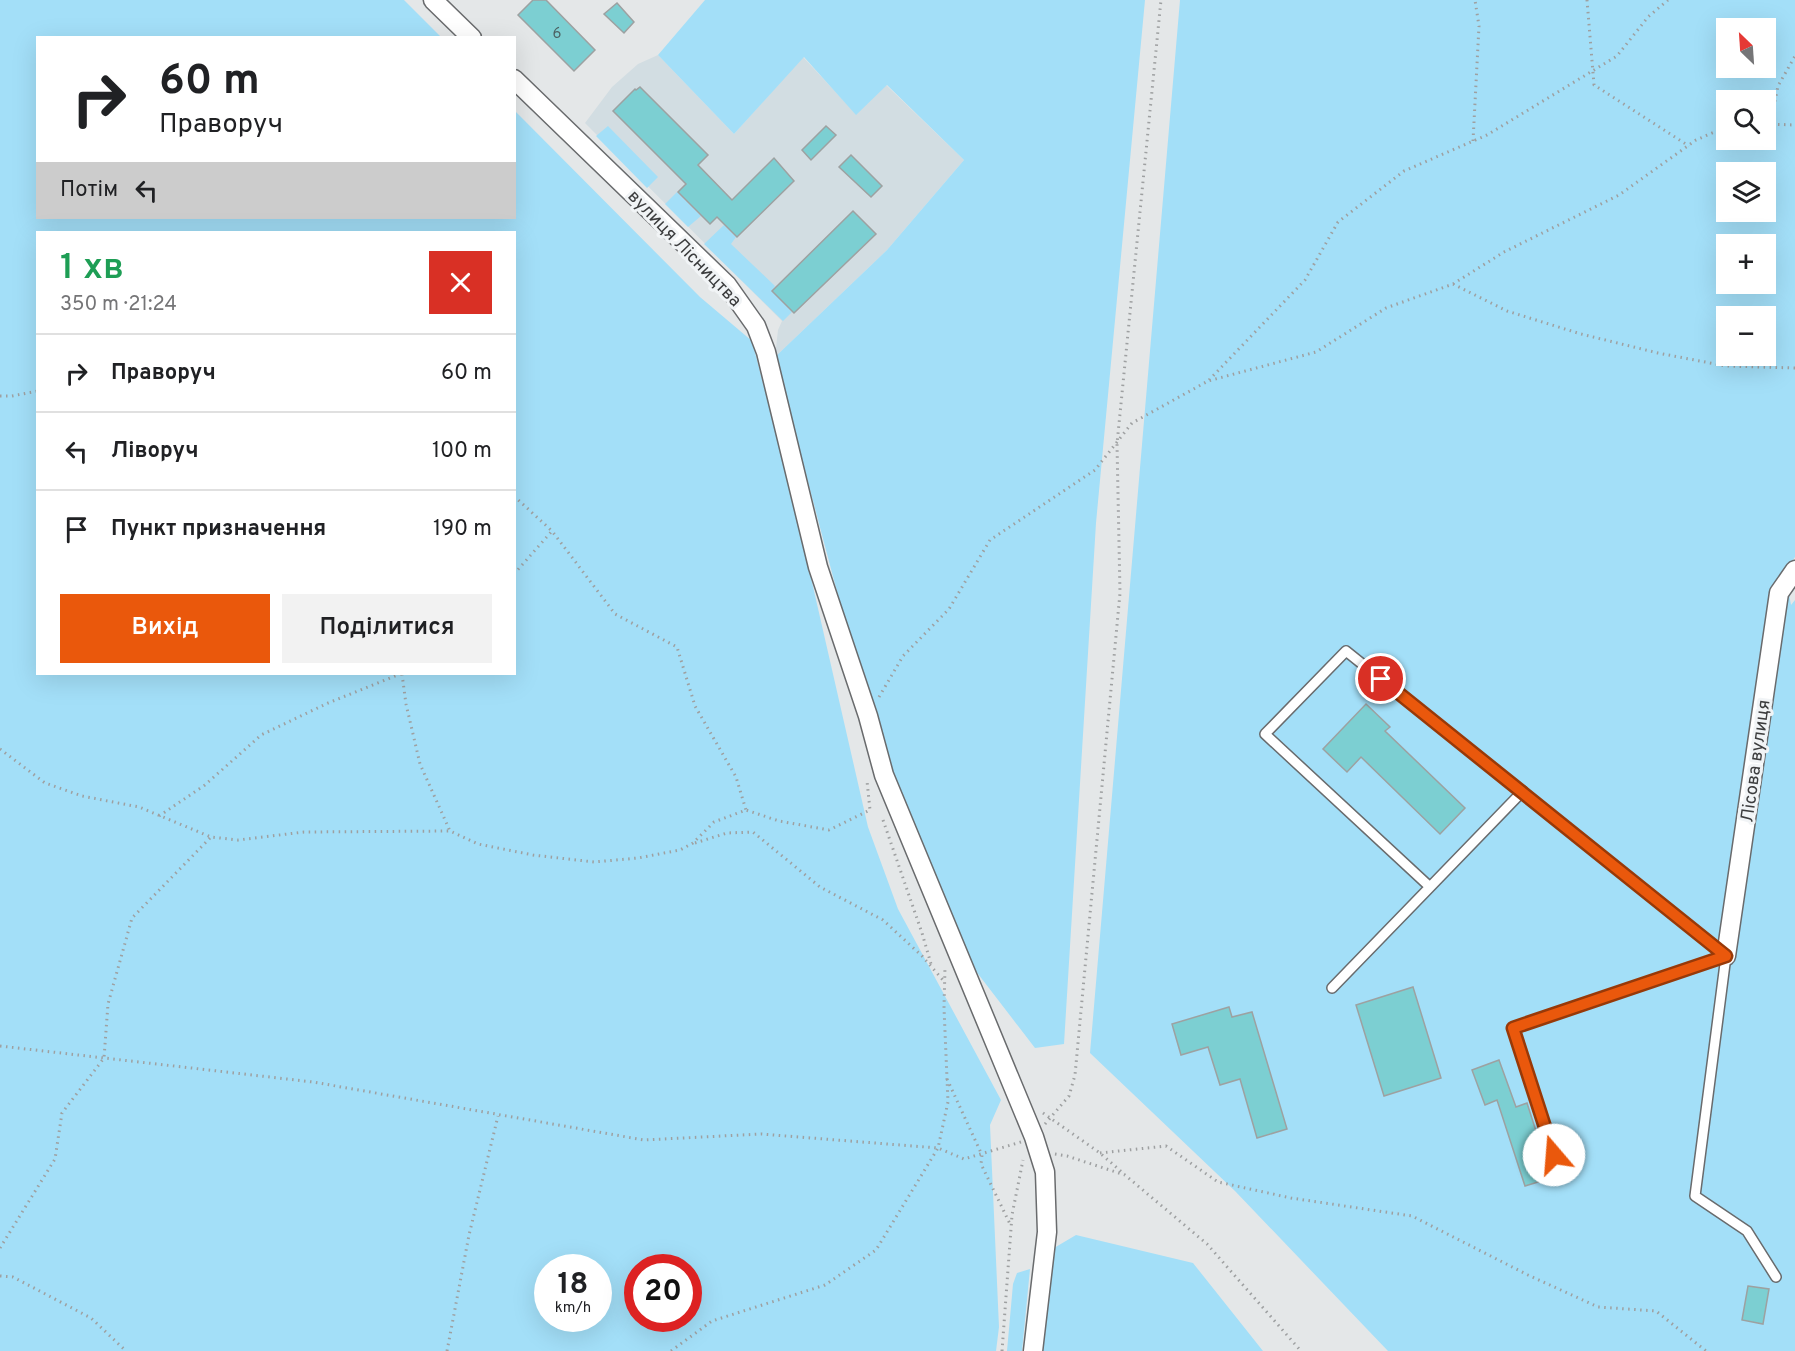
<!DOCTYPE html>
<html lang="uk">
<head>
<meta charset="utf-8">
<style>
  :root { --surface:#fff; --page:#f2f2f2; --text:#202124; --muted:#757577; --line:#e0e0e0; --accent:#ea580c }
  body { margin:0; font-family:Overpass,sans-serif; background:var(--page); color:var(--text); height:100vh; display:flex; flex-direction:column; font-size:22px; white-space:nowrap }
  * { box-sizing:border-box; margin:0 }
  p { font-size:20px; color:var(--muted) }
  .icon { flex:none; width:33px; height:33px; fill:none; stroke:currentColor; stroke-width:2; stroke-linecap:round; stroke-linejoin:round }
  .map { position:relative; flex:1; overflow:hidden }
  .panel { position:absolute; left:36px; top:231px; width:480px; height:444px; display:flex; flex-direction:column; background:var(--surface); border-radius:0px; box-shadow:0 6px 24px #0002 }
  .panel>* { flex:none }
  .top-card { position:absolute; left:36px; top:36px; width:480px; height:183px; border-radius:0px; box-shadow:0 6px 24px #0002; background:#fff; color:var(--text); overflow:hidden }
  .needle { width:39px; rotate:335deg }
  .buttons { position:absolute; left:1716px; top:18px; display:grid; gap:12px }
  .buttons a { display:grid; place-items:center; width:60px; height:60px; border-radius:0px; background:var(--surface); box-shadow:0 6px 24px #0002; font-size:30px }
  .speed { position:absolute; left:534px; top:1254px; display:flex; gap:12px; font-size:30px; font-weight:700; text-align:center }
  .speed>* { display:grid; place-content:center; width:78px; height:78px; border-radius:50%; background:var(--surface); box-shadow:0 6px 24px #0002; line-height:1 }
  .speed small { font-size:15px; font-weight:400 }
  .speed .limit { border:9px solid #d22; background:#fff; color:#111 }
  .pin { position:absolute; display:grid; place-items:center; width:51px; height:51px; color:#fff; margin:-26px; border:3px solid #fff; border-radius:50%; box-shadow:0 2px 6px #0007 }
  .me { position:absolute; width:66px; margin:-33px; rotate:342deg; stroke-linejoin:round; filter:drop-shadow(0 0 4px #0008) }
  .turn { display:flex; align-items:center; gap:21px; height:126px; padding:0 24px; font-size:27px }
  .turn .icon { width:78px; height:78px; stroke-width:2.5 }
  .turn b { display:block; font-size:42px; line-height:51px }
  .then { display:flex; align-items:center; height:57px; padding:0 24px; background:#0003; gap:12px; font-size:22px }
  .round { display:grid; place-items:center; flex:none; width:63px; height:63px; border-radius:0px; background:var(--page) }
  .summary { display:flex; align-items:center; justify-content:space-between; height:102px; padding:0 24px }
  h1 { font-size:36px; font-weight:600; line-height:45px; color:#1e9e55 }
  .primary-button { display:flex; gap:12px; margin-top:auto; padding:12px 24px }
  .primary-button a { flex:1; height:69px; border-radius:0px; background:var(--accent); color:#fff; font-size:24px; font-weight:600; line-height:69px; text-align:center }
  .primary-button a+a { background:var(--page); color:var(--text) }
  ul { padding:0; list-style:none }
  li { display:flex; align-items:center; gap:18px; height:78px; padding:0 24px; border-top:2px solid var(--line) }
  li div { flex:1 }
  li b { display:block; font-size:22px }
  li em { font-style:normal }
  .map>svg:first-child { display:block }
  .built { fill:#d2dde2 }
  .green { fill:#a3dff8; fill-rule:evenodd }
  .building { fill:#7ccfd2; stroke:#9da1a1; stroke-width:1.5 }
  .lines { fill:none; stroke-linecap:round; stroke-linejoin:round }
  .service-casing { stroke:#696b6d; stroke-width:12 }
  .minor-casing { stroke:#696b6d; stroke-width:21 }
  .path { stroke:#9ea0a1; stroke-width:3; stroke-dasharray:1.5 4.5; stroke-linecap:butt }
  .service { stroke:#fff; stroke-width:9 }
  .minor { stroke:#fff; stroke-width:18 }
  .route-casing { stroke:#983908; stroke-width:15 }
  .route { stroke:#ea580c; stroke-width:10 }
  .labels { text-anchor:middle; stroke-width:6; stroke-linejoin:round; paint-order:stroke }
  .number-label { font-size:15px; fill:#4c6263 }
  .street-label { font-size:18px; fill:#3c3d3e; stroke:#f1f4f6 }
</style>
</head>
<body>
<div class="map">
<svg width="1795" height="1351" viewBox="0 0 1795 1351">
  <rect width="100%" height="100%" fill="#e4e7e8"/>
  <path class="built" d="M658,55L734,134L803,57L856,114L886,85L964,160L887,250L775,357L778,330L782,321L585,123L612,87L638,64Z"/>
  <path class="green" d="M0,0H404L441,37L38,38V218H514L515,111L700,297L752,341L790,486L868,827L898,909L1001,1100L990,1125L999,1327L996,1351H0ZM38,232H514V674H38ZM548,1268H598V1318H548ZM638,1268H688V1318H638Z
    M705,0H1145L1096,523L1064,1044L1035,1048L962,953L868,709L775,357L887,250L964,160L887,85L856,115L804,57L734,134L658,55Z
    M1180,0H1795V557L1785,571L1791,605L1795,600V1351H1388L1235,1191L1090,1053ZM1726,28H1766V68H1726ZM1726,100H1766V140H1726ZM1726,172H1766V212H1726ZM1726,244H1766V284H1726ZM1726,316H1766V356H1726Z
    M608,126L658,177L647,188L596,136Z
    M677,192L701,216L688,227L665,204Z
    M724,225L736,237L731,244L775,286L772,291L792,312L783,321L704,244Z
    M1076,1235L1193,1263L1263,1351H1041L1054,1248Z
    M1030,1269L1022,1351H1007L1013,1284L1017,1273Z"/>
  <path class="building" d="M533,0H546L595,50L574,71L518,15Z
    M617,3L634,22L624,33L604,14Z
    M640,87L708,155L698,165L732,200L774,158L794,181L737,237L717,217L710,224L678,192L686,184L613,111L635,89L636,90Z
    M826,126L836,135L811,160L802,150Z
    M851,155L882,186L871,197L839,167Z
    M853,211L876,234L794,313L772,291Z
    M1366,704L1390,727L1385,731L1465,808L1440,834L1361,757L1347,772L1323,749Z
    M1413,987L1441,1078L1384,1096L1356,1005Z
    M1229,1007L1232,1017L1252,1012L1287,1129L1257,1138L1240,1079L1220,1085L1208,1047L1181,1055L1172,1024Z
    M1499,1060L1516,1107L1527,1103L1551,1178L1525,1186L1497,1100L1485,1105L1472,1070Z
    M1748,1286L1769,1289L1763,1324L1742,1320Z"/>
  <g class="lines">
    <defs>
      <path id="service" d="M1430,887L1523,791
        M1726,956L1695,1196L1747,1231L1776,1277
        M1332,988L1430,887L1265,734L1346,651L1726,956
        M1561,1176L1513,1028L1726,956"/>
      <path id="minor" d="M433,0L472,38
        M514,79L727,285L756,326L766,352L818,567L868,716L884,775L1034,1137L1045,1172L1047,1232L1033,1351
        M1726,956L1779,593L1795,570"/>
    </defs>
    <use href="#service" class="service-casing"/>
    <use href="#minor" class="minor-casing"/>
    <path class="path" d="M1587,0L1594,85L1689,146
      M1766,124L1795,125
      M1770,125L1778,86L1795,56
      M1473,141L1479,26L1475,0
      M1453,284L1507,311L1581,334L1658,353L1726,366L1795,368
      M1209,380L1305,280L1338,222L1404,171L1487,135L1617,56L1648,17L1668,0
      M0,396H12L38,391
      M514,496L552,531
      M514,574L552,531L615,614L677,647L695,706L736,777L746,810
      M402,674L406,704L420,764L450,831
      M879,697L903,656L949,609L990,540L1095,470L1132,423L1208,381L1316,352L1386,308L1453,284L1504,252L1619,195L1696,140L1726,127
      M0,749L45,783L82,796L139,807L211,837L238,840L304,832L450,831L478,844L533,855L594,862L638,858L680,850L693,843L714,822L746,810L779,821L829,830L870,810L867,781
      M159,816L205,785L261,735L328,703L400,674
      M883,820L922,933L931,964
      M695,843L727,833L753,832L820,887L883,920L922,956L943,980
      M0,1046L313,1082L644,1140L761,1134L938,1148L964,1159L1021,1142
      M947,1079L982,1155L981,1164L1011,1226
      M1043,1113L1100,1153L1124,1174
      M1045,1124L1069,1096L1075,1075L1120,593L1117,444L1161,0
      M1100,1153L1166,1146L1218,1182L1291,1198L1412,1216L1528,1275L1598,1307L1656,1311L1706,1351
      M1055,1154L1067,1156L1125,1175L1207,1244L1301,1351
      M0,1248L55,1159L62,1113L104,1058L108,1004L132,918L211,837
      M0,1276L13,1277L91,1318L126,1351
      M447,1351L469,1235L498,1116
      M671,1351L712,1321L825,1285L876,1250L938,1148L948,1102L944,1008L945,967
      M1002,1351L1012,1215L1023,1160"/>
    <use href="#service" class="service"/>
    <use href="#minor" class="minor"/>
  </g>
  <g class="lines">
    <defs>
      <path id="route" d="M1381,679L1726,956L1513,1028L1554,1155"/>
    </defs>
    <use href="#route" class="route-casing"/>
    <use href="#route" class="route"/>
  </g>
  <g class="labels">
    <g class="number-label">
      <text x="557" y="38">6</text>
    </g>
    <g class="street-label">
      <text transform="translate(685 248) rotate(46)" y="6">вулиця Лісництва</text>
      <text transform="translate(1755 761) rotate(-82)" y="6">Лісова вулиця</text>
    </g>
  </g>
</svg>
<div class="buttons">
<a><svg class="needle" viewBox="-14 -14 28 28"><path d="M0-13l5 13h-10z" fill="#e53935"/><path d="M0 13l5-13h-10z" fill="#757577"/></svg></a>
<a><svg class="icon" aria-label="search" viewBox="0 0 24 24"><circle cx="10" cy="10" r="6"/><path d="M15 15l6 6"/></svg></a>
<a><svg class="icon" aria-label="layers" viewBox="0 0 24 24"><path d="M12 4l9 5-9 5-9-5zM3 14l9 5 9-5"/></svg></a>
<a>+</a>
<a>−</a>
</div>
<div class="speed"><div>18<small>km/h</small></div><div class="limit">20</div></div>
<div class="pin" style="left:1381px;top:679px;background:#d93025"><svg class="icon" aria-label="arrive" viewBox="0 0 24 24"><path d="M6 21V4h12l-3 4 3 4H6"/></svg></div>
<svg class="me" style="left:1554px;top:1155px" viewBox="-20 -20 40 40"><circle r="19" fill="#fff"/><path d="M0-13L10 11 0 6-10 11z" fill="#ea580c"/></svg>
<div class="top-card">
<div class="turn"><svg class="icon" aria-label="right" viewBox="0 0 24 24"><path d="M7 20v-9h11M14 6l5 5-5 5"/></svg><div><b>60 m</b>Праворуч</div></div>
<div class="then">Потім<svg class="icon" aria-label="left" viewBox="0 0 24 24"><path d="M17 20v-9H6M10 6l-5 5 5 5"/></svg></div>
</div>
<section class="panel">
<div class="summary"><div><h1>1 хв</h1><p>350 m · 21:24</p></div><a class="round" style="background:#d93025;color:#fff"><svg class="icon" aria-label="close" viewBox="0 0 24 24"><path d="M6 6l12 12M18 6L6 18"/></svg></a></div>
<ul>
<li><svg class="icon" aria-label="right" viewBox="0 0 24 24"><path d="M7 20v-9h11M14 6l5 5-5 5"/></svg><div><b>Праворуч</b></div><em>60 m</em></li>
<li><svg class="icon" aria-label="left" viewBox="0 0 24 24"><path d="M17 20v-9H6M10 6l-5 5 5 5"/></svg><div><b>Ліворуч</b></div><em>100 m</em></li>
<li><svg class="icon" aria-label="arrive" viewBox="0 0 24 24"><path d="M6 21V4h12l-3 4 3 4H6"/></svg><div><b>Пункт призначення</b></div><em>190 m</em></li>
</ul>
<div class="primary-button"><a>Вихід</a><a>Поділитися</a></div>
</section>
</div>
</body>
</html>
